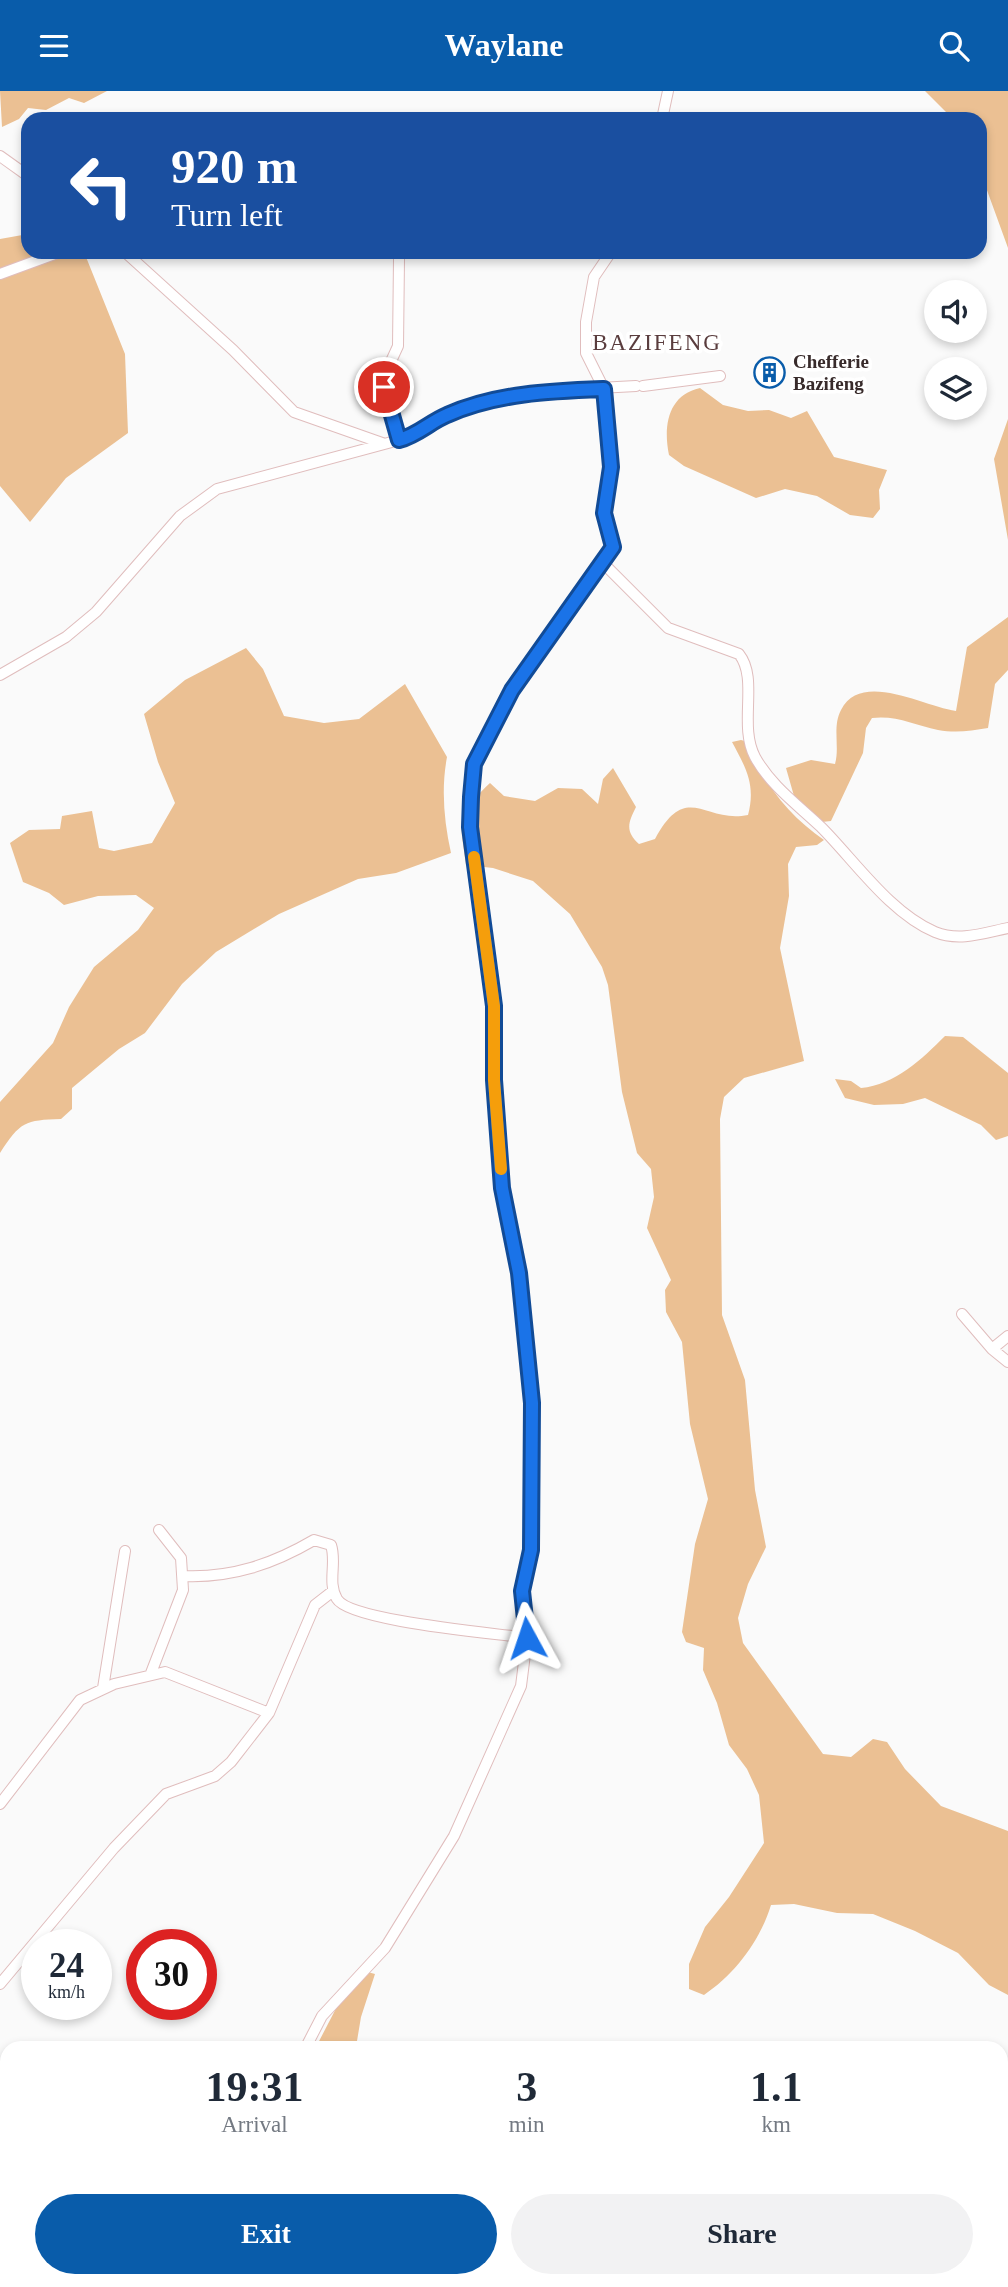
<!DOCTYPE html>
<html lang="en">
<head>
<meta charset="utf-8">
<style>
  :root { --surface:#fff; --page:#f2f2f3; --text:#1f2937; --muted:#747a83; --accent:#095caa }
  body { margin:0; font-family:Georgia,serif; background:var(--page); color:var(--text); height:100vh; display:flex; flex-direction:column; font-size:26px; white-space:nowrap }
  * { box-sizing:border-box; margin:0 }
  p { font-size:23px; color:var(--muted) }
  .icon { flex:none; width:38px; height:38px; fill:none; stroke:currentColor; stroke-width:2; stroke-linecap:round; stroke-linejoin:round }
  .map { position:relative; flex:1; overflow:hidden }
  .sheet { position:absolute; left:0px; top:1950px; width:1008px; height:247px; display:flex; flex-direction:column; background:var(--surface); border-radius:21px 21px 0 0; box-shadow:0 4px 10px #0003 }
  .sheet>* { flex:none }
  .guide { position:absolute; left:21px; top:21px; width:966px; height:147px; border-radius:21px; box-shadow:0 4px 10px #0003; background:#1a4fa0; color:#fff; overflow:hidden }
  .tools { position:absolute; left:924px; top:189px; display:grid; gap:14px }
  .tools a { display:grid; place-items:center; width:63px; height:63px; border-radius:50%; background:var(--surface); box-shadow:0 4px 10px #0003; font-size:35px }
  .speed { position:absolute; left:21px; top:1838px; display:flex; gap:14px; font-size:35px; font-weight:700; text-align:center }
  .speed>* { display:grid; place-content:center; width:91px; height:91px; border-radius:50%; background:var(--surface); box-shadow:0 4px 10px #0003; line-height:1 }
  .speed small { font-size:18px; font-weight:400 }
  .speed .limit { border:10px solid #d22; background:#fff; color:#111 }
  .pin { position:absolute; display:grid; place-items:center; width:60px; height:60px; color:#fff; margin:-30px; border:4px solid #fff; border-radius:50%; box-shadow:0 2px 7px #0007 }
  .me { position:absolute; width:77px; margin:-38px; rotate:355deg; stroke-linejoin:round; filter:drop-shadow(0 0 5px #0008) }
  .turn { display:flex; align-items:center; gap:24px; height:147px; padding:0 35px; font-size:32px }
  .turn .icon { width:91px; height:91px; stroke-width:2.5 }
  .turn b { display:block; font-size:49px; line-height:60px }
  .eta { display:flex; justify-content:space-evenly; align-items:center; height:119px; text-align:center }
  .eta b { font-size:42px; font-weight:600; line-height:49px }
  .primary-button { display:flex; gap:14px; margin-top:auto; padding:14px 35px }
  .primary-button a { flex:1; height:80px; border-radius:42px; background:var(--accent); color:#fff; font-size:28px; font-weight:600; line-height:80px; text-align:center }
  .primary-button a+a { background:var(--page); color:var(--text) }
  header { display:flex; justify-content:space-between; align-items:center; height:91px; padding:0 35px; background:var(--accent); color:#fff; font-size:32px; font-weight:600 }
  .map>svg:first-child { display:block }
  .green { fill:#ebc093 }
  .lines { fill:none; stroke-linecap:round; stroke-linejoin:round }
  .street-casing { stroke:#e0bdbd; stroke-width:12 }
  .street { stroke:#fff; stroke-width:10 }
  .route-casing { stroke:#114b97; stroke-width:18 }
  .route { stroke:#1a73e8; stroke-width:12 }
  .slow { stroke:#f59e0b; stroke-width:12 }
  .labels { text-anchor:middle; stroke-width:7; stroke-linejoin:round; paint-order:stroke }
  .poi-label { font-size:19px; font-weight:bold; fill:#382b2b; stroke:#fff; text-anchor:start }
  .quarter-label { font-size:23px; letter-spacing:2px; fill:#5a3d3e; stroke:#fff }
</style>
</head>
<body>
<header><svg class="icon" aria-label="menu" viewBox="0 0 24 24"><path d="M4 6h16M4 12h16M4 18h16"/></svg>Waylane<svg class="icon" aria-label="search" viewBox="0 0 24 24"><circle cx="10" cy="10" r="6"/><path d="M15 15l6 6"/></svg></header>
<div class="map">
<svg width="1008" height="2196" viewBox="0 0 1008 2196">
  <rect width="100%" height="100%" fill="#fafafa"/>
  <path class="green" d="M0,0H107L84,12L69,7L46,19L28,17L19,28L2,36Z
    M925,0H1008V157L980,80V28H953Z
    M28,143V161H81L86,166L125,263L128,342L66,387L30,431L0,395V148Z
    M700,297L723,314L748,320L769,319L791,327L807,320L834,366L887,379L879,399L880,418L873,427L850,424L817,405L785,398L756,407L684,375L669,364C663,335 668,304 700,297Z
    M1008,328V449L994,368Z
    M1008,526V579L995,593L988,637C971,640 955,642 938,639C915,634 896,624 872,627L866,637L863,662L831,730L822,731L794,705L786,677L811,669L835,673C840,656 832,636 841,619C861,579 925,616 956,620L967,556Z
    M246,557L263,578L284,625L324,632L359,628L405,593L447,666C441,698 444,730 451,762L396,782L358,788L279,823L216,861L182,893L145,942L119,958L72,997V1018L61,1028C25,1029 20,1031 0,1062V1011L53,952L69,916L94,876L138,839L154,817L136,804L98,805L64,814L49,802L23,791L10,752L29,739L60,738L62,725L92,720L99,757L114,760L152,752L175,712L158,671L144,623L185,589Z
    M741,649L752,652C761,693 790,725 824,749L817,754L796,756L788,773L789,805L780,857L804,970L744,987L724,1006L720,1028L722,1224L745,1289L755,1399L766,1456L748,1493L738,1527L743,1552L823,1663L851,1666L873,1648L887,1651L905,1678L941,1715L1008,1740V1904L989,1894L958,1862L915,1840L873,1823L837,1822L794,1813L771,1814C760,1850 735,1883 704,1904L689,1898V1873L705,1836L729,1806L764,1752L759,1704L747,1678L729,1654L717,1612L703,1579L704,1557L686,1551L682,1541L695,1453L708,1408L690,1333L682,1251L666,1221L665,1199L671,1189L647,1137L654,1106L651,1078L637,1062L622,1001L608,894L602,876L570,823L533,790L493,777L466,774C460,728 454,726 490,692L504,705L535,710L558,697L582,698L598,713L603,688L613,677L636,716C628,732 625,740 639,753L655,748C687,689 704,733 748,724C756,694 746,677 732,651Z
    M945,945L963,946L1008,982V1045L996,1049L981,1034L925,1007L903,1013L874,1014L845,1007L835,988L851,990L861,997C895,994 922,968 945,945Z
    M364,1880L375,1883L361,1926L356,1956H316L343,1904Z
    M765,2189H824L827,2196H766Z"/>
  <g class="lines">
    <defs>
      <path id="street" d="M662,28L668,0
        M0,65L28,85
        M125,161L233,259L294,321L382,352
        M611,161L594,186L586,231V262L604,298L611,376L604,422L613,456L604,473L668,537L739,563C759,588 738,634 755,666C771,695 798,714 821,736C854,769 890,822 935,841C959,851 984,842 1008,837
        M399,168L398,255L387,279L384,296L399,349
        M0,183L60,161
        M643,295L720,285
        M0,584L66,546L96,521L180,425L217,398L414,345L448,323L488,311L543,300L636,295
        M962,1223L992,1258L1008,1271
        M992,1258L1008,1245
        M184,1485C232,1487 273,1473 314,1449L331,1454C337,1472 327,1491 337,1508C350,1530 494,1542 527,1547
        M151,1582L183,1499L181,1467L159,1439
        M103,1597L125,1460
        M0,1713L80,1609L114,1593L165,1581L269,1622
        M0,1893L114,1757L166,1703L215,1685L231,1671L269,1622L315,1514L333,1500
        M306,1956L322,1925L385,1857L454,1745L521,1595L527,1547L522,1500L531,1459L532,1312L519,1182L502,1097L494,989L493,914L470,736L471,706L474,673L512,599L613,456
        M905,2189V2196
        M234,2196L235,2189"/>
    </defs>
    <use href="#street" class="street-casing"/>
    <use href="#street" class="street"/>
  </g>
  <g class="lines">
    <defs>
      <path id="route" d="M384,296L399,349C418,344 430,331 447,324C496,302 552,300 604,298L611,376L604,422L613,456L512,599L474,673L471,706L470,736L494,915V989L502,1097L519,1182L532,1312L531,1459L522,1500L527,1547"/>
    </defs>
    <use href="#route" class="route-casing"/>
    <use href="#route" class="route"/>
    <path class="slow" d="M474,766L494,915V989L501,1078"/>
  </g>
  <defs>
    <symbol id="building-ring" viewBox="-11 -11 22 22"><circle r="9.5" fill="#fff" stroke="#095caa" stroke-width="1.5"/><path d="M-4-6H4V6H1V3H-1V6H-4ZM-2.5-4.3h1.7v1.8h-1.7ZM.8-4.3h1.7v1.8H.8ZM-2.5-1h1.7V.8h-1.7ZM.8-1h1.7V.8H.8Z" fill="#095caa"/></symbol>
  </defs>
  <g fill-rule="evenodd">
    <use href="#building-ring" x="752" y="264" width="35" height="35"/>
  </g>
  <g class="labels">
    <g class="poi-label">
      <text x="793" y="277">Chefferie<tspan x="793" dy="22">Bazifeng</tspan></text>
    </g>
    <g class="quarter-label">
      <text x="657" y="259">BAZIFENG</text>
    </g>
  </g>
</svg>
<div class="tools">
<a><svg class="icon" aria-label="sound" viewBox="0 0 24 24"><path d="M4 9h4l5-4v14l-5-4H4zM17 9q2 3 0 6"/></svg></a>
<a><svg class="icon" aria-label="layers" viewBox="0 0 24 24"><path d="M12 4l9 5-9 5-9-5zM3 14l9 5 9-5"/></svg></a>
</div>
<div class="speed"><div>24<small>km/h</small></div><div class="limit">30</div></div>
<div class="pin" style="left:384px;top:296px;background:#d93025"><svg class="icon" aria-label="arrive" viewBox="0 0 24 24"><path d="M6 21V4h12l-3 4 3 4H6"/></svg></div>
<svg class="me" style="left:527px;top:1547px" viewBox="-20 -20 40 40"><path d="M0-17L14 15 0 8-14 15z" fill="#1a73e8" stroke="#fff" stroke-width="4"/></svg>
<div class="guide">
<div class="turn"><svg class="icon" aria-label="left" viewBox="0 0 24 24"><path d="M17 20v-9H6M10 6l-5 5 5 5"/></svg><div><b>920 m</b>Turn left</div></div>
</div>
<section class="sheet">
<div class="eta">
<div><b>19:31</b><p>Arrival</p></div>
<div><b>3</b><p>min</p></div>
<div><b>1.1</b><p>km</p></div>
</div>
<div class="primary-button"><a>Exit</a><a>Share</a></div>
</section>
</div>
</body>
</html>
